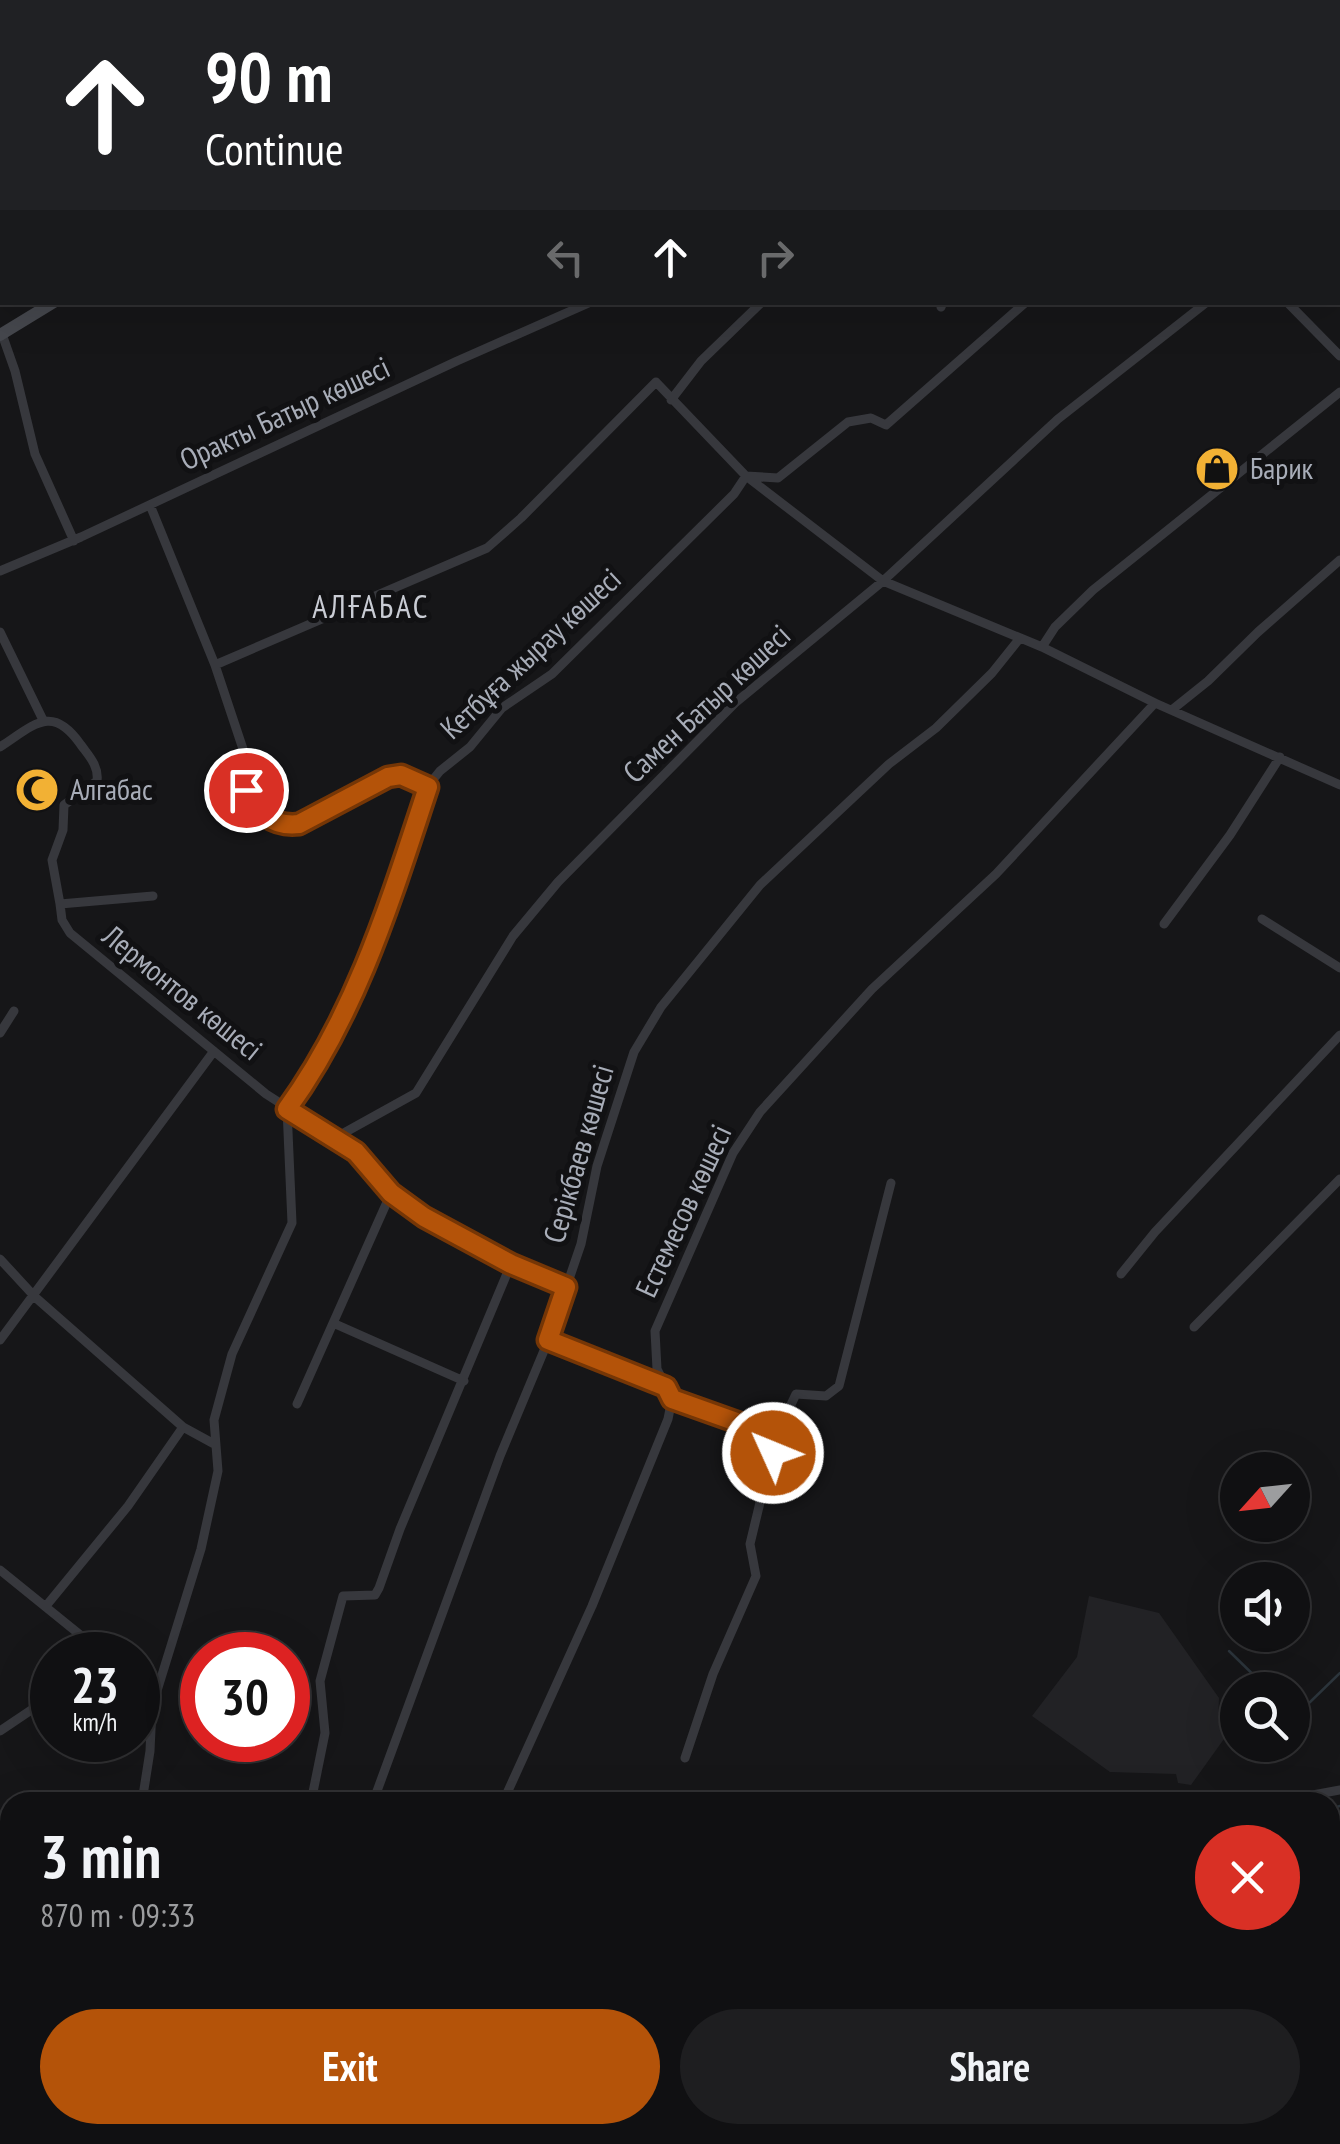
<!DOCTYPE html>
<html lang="en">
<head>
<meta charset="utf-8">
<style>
  :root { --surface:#101012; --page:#1e1e20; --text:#f1f3f6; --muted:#9c9d9f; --line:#303032; --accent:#b45309 }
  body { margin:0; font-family:"PT Sans Narrow",sans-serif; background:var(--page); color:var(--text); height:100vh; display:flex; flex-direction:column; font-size:38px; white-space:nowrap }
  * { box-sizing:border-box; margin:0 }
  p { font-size:32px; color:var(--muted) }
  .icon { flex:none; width:55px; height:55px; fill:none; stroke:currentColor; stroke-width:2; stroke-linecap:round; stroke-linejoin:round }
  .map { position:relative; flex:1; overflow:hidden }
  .panel { position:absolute; left:0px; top:1792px; width:1340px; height:352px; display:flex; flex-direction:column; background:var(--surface); border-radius:30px 30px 0 0; box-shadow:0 10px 40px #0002,0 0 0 2px var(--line) }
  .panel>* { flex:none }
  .guide { position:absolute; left:0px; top:0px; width:1340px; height:305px; box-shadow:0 10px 40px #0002,0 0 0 2px var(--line); background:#202124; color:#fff; overflow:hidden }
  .needle { width:65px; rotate:243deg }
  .tools { position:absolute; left:1220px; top:1452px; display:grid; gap:20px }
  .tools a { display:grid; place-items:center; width:90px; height:90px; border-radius:50%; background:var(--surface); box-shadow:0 10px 40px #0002,0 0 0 2px var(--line); font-size:50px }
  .speed { position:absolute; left:30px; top:1632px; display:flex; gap:20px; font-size:50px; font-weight:700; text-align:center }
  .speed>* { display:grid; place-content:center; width:130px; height:130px; border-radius:50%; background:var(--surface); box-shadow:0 10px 40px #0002,0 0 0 2px var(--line); line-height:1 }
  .speed small { font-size:25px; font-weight:400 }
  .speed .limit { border:15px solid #d22; background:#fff; color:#111 }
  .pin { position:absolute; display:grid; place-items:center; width:85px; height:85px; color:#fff; margin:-42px; border:5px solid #fff; border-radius:50%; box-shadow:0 2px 10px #0007 }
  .me { position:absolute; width:110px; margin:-55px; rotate:314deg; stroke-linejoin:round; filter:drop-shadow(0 0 8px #0008) }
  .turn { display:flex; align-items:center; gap:35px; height:210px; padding:0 40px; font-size:45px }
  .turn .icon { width:130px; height:130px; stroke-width:2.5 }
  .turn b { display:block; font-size:70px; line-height:85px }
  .lanes { display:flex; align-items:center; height:95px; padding:0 40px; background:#0003; justify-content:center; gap:50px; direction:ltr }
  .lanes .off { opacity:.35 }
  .round { display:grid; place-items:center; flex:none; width:105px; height:105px; border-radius:52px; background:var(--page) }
  .summary { display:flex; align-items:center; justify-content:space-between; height:170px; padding:0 40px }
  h1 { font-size:60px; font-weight:800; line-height:75px }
  .primary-button { display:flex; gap:20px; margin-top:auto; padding:20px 40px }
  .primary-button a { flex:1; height:115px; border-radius:60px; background:var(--accent); color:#fff; font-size:40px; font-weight:800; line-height:115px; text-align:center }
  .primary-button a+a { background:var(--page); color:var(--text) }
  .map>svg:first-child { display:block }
  .built { fill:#222225 }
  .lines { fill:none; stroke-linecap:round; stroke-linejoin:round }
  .stream { stroke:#2c353c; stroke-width:2.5 }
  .river { stroke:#2c353c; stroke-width:18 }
  .street { stroke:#37383d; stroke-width:9 }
  .secondary { stroke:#45474d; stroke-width:12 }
  .route-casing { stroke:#753606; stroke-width:25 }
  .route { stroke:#b45309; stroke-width:18 }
  .labels { text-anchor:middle; stroke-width:10; stroke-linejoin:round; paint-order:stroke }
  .street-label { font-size:30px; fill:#a8adb8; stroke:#111113 }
  .poi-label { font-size:30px; fill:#a8adb8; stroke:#111113; text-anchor:start }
  .neighbourhood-label { font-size:32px; letter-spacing:2.5px; fill:#c9ccd4; stroke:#111113 }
</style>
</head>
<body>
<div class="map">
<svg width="1340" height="2144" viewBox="0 0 1340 2144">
  <rect width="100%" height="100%" fill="#161618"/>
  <path class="built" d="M1089,1596L1159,1613L1219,1698L1218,1721L1234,1725L1191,1785L1178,1783L1176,1774L1110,1772L1032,1716L1077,1657Z
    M1340,1826V2112L1338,2113L1330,2112V1829Z
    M687,2135H857L855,2144H684Z"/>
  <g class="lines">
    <path class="stream" d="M1229,1651L1269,1690
      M1292,1707L1298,1709L1307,1705L1340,1673
      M1330,1809L1340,1806
      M921,2135L926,2144"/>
    <path class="river" d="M360,2L369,0
      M0,145H2"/>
    <path class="street" d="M1186,0L1188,2
      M716,2L719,0
      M978,2L981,0
      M1338,137L1340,135
      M1338,162L1340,164
      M1338,206L1340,203
      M1287,302L1340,356
      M941,307L943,302
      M2,334L15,371L35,454L74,541
      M671,400L701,361L762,302
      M746,476L778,478L848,422L871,418L886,425L1026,302
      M150,505L215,665L245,755L246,790L254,808L269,819L299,824L388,777L401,775L427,787
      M0,571L81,537L457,361L591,302
      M0,632L43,720
      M1042,647L1055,627L1093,590L1340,392
      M215,665L487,548L521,518L656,382L746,476L883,581L1042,647L1155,703L1340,785
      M1173,709L1208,681L1258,632L1340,560
      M0,747C34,725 52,703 81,745C89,756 99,766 97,781L64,805L63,830L52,860L60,904
      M153,896L60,904L62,920L70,933L266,1094L356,1152L391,1193L424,1217L511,1264L566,1287
      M1262,919L1340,968
      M1164,924L1230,835L1280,757
      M0,1033L14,1011
      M333,1139L416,1093L513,936L558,882L735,703L883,581L1058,419L1207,302
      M0,1259L35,1297L183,1427L216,1445
      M1121,1274L1155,1232L1340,1035
      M333,1323L464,1381
      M1194,1327L1340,1179
      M0,1340L214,1051
      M548,1341L666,1387
      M672,1399L776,1436
      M297,1404L391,1193
      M0,1570L105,1655
      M46,1606L128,1506L183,1427
      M138,1694L152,1707
      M0,1731L52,1696
      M685,1758L713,1674L756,1576L750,1544L776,1436L796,1394L826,1396L839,1386L891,1183
      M142,1802L150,1751L152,1707L201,1549L218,1471L214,1420L232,1354L292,1223L287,1109L313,1072L367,966L427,787L440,771L470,747L502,708L552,674L734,494L746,476
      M311,1802L325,1733L320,1681L343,1596L375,1595L379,1588L400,1529L511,1264
      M373,1802L500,1456L548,1341L581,1244L597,1166L634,1052L661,1007L760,885L889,764L936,728L992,673L1020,638
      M503,1802L592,1606L668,1419L672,1399L657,1369L655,1331L733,1153L760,1112L872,989L996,874L1155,703
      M1275,1802L1340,1790
      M0,1832L10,1838
      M1330,2116L1340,2117
      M1179,2135L1296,2144
      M27,2144L28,2135
      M106,2144L107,2135"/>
    <path class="secondary" d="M591,2L596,0
      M0,335L54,302"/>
  </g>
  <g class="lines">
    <defs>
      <path id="route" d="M246,790C256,813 273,827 299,824L388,777L401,775L428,787C391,899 357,1013 287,1109L356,1152L391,1193L424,1217L511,1264L566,1287L548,1340L666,1387L672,1399L776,1436L773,1453"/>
    </defs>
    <use href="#route" class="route-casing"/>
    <use href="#route" class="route"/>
  </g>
  <defs>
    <symbol id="shop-disc" viewBox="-11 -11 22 22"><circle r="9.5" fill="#f2b134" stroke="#111113"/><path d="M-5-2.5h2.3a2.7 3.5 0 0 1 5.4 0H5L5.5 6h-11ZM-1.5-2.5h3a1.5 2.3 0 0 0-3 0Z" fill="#111"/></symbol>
    <symbol id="mosque-disc" viewBox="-11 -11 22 22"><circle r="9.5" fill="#f2b134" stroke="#111113"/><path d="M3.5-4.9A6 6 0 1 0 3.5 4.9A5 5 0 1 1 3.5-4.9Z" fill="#111"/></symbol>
  </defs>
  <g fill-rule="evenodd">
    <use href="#shop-disc" x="1192" y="444" width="50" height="50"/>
    <use href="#mosque-disc" x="12" y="765" width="50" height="50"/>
  </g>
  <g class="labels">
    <g class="street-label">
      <text transform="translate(285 414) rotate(-25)" y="10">Оракты Батыр көшесі</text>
      <text transform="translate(531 654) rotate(-43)" y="10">Кетбұға жырау көшесі</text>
      <text transform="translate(707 704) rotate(-43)" y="10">Самен Батыр көшесі</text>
      <text transform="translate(182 993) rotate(39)" y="10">Лермонтов көшесі</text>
      <text transform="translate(579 1154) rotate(-74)" y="10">Серікбаев көшесі</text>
      <text transform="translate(684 1211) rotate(-65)" y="10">Естемесов көшесі</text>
    </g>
    <g class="poi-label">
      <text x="1250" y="479">Барик</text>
      <text x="70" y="800">Алгабас</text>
    </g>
    <g class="neighbourhood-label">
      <text x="371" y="618">АЛҒАБАС</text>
    </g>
  </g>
</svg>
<div class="tools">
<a><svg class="needle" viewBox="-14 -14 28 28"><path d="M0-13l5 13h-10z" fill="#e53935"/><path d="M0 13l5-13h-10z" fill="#9c9d9f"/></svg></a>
<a><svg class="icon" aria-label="sound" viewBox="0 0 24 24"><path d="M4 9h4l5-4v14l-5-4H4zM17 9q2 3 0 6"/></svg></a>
<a><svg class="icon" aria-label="search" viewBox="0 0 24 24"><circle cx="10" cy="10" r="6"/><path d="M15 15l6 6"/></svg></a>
</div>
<div class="speed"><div>23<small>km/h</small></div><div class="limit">30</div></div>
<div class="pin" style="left:246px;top:790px;background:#d93025"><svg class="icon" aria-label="arrive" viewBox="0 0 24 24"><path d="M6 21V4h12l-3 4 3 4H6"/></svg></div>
<svg class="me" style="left:773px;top:1453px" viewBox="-20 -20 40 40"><circle r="17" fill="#b45309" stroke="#fff" stroke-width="3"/><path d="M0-11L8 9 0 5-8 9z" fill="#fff"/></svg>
<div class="guide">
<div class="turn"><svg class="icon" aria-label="ahead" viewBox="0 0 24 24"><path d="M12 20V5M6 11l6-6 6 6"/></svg><div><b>90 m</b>Continue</div></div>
<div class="lanes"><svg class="icon off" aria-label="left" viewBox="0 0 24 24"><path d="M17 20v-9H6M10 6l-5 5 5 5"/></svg><svg class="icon" aria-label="ahead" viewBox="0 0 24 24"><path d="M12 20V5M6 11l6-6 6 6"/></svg><svg class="icon off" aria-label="right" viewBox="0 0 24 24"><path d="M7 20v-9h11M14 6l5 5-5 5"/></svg></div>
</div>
<section class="panel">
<div class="summary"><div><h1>3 min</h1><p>870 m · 09:33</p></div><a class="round" style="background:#d93025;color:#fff"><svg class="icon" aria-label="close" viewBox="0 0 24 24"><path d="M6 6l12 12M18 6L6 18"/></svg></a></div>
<div class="primary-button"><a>Exit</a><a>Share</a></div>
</section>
</div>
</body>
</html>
